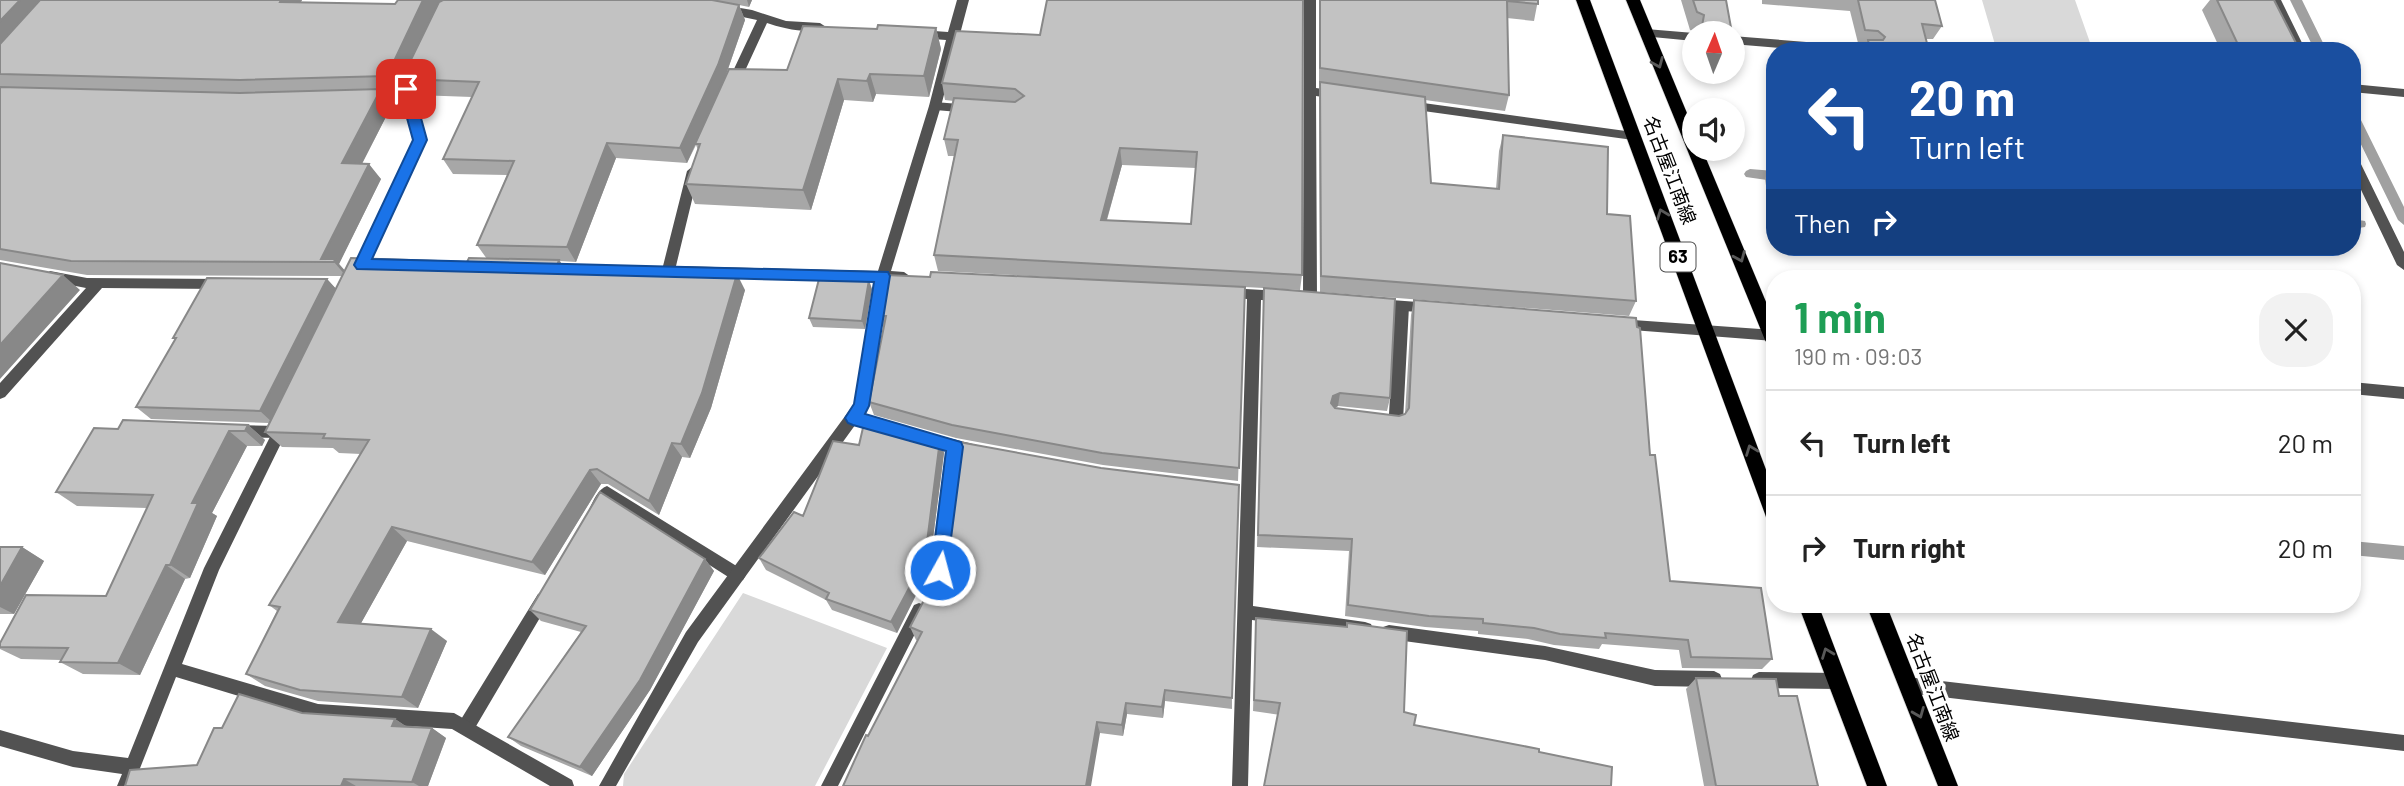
<!DOCTYPE html>
<html lang="en">
<head>
<meta charset="utf-8">
<style>
  :root { --surface:#fff; --page:#f2f2f2; --text:#222; --muted:#767676; --line:#e0e0e0 }
  body { margin:0; font-family:Barlow,"Noto Sans JP",sans-serif; background:var(--page); color:var(--text); height:100vh; display:flex; flex-direction:column; font-size:26px; white-space:nowrap }
  * { box-sizing:border-box; margin:0 }
  p { font-size:23px; color:var(--muted) }
  .icon { flex:none; width:38px; height:38px; fill:none; stroke:currentColor; stroke-width:2; stroke-linecap:round; stroke-linejoin:round }
  .map { position:relative; flex:1; overflow:hidden }
  .sheet { position:absolute; left:1766px; top:270px; width:595px; height:343px; display:flex; flex-direction:column; background:var(--surface); border-radius:28px; box-shadow:0 4px 10px #0003 }
  .sheet>* { flex:none }
  .hud { position:absolute; left:1766px; top:42px; width:595px; height:214px; border-radius:28px; box-shadow:0 4px 10px #0003; background:#1a4fa0; color:#fff; overflow:hidden }
  .needle { width:46px; rotate:2deg }
  .tools { position:absolute; left:1682px; top:21px; display:grid; gap:14px }
  .tools a { display:grid; place-items:center; width:63px; height:63px; border-radius:50%; background:var(--surface); box-shadow:0 4px 10px #0003; font-size:35px }
  .pin { position:absolute; display:grid; place-items:center; width:60px; height:60px; color:#fff; margin:-30px; border-radius:14px; box-shadow:0 4px 10px #0006 }
  .me { position:absolute; width:77px; margin:-38px; rotate:7deg; stroke-linejoin:round; filter:drop-shadow(0 0 5px #0008) }
  .turn { display:flex; align-items:center; gap:24px; height:147px; padding:0 28px; font-size:32px }
  .turn .icon { width:91px; height:91px; stroke-width:2.5 }
  .turn b { display:block; font-size:49px; line-height:60px }
  .then { display:flex; align-items:center; height:66px; padding:0 28px; background:#0003; gap:14px; font-size:26px }
  .round { display:grid; place-items:center; flex:none; width:74px; height:74px; border-radius:28px; background:var(--page) }
  .headline { display:flex; align-items:center; justify-content:space-between; height:119px; padding:0 28px }
  h1 { font-size:42px; font-weight:700; line-height:52px; color:#1e9e55 }
  ul { padding:0; list-style:none }
  li { display:flex; align-items:center; gap:21px; height:105px; padding:0 28px; border-top:2px solid var(--line) }
  li div { flex:1 }
  li b { display:block; font-size:26px }
  li em { font-style:normal }
  .map>svg:first-child { display:block }
  .green { fill:#d9d9d9 }
  .lines { fill:none; stroke-linecap:round; stroke-linejoin:round }
  .stream { fill:#a0a0a0; fill-rule:evenodd }
  .primary-casing { stroke:#dbdbdb; stroke-width:1 }
  .service { fill:#525252; fill-rule:evenodd }
  .minor { fill:#525252; fill-rule:evenodd }
  .primary { fill:#000; fill-rule:evenodd }
  .wall { fill:#a7a7a7; fill-rule:evenodd }
  .shaded-wall { fill:#888 }
  .building { fill:#c2c2c2; stroke:#888; stroke-width:2; fill-rule:evenodd }
  .oneway { stroke:#595959 }
  .route { fill:#1a73e8; stroke:#114b97; stroke-width:2 }
  .labels { text-anchor:middle; stroke-width:7; stroke-linejoin:round; paint-order:stroke }
  .shield { fill:#fff; stroke:#4c4c4c; stroke-width:2 }
  .shield-label { font-size:18px; font-weight:bold; fill:#000 }
  .street-label { font-size:19px; fill:#000; stroke:#fff }
</style>
</head>
<body>
<div class="map">
<svg width="2404" height="786" viewBox="0 0 2404 786">
  <rect width="100%" height="100%" fill="#fff"/>
  <path class="green" d="M1982,0H2075L2093,51L1996,48Z
    M743,593L887,648L815,786H623L624,774Z"/>
  <g class="lines">
    <path class="stream" d="M2290,0H2302L2327,51H2315Z
      M2352,110L2358,114L2404,207V225L2398,220L2352,126Z
      M1750,169L1774,171V181L1746,177L1744,174L1746,171Z
      M2352,219L2365,221L2366,224L2365,227L2352,229Z
      M2352,541L2404,546V560L2352,555Z"/>
    <defs>
      <path id="primary" d="M1576,0H1590L1774,491V522L1767,520L1765,514Z
        M1626,0H1640L1694,130V149H1702L1774,321V347L1768,345L1765,340Z
        M1798,604H1818L1887,786H1867Z
        M1866,604H1886L1958,786H1938Z"/>
    </defs>
    <use href="#primary" class="primary-casing"/>
    <path class="service" d="M935,102L971,105L977,109L971,113L935,110L929,106Z
      M1402,301L1409,306L1403,421L1401,425L1396,427L1380,424L1378,420L1380,416L1389,414L1395,306Z
      M237,425L279,426L284,428L286,432L284,436L279,438L237,437L232,435L230,431L232,427Z
      M607,486L743,570L746,575L743,580L738,582L733,580L609,501L601,515L596,517L591,515L589,510C593,501 598,489 607,486Z
      M543,592L548,594L551,599L548,604L472,733L466,735L460,733L458,727L460,721L538,594Z"/>
    <path class="minor" d="M957,0H969L941,106L891,271L904,272L911,277L904,282H889L866,410L698,642L616,786H599L686,632L854,404L875,282L668,277L653,275L651,271L653,267L663,266L687,171L693,166L699,171L676,266L878,271L929,106L946,40L920,38L914,34L920,30L948,32Z
      M1304,0H1316V88L1337,91L1343,95L1337,99L1316,96L1317,299L1310,304L1303,299Z
      M2269,0H2281L2306,51H2294Z
      M723,5L752,10L786,21L820,23L826,27C814,36 781,28 767,23L738,86L732,90L726,86L757,20L719,12V6Z
      M1646,29L1694,33V41L1642,36L1640,33Z
      M1732,36L1869,47L1875,51H1816L1732,44Z
      M416,65L422,69L412,89L426,140L364,275L357,280L350,275L414,140L404,102L369,103L363,99L369,95L401,94L400,89L412,66Z
      M2352,84L2404,89V97L2352,92Z
      M1409,101L1633,132L1639,136L1633,140L1409,109L1403,105Z
      M2352,153L2358,158L2404,252V270L2397,265L2352,171Z
      M50,271L87,278L221,279L228,284L221,289L102,288L5,397L0,399V383L86,288L45,280L43,276Z
      M1228,288L1281,291L1288,296L1281,301L1261,300L1253,606L1365,622L1371,624L1373,629L1371,634L1365,636L1252,620L1248,786H1232L1247,299L1223,297L1221,293L1223,289Z
      M1378,299L1431,303L1438,308L1431,313L1378,309L1371,304Z
      M1619,319L1774,330V341L1619,329L1614,328L1612,324L1614,320Z
      M2352,382L2404,387V399L2352,394Z
      M283,419L288,421L290,425L219,570L182,664L318,704L454,713L572,780L574,786H550L452,729L318,720L176,677L133,786H117L122,774L73,767L0,746V730L73,751L128,758L204,568L278,421Z
      M925,432L977,445L982,447L984,451L982,455L977,457L961,453L948,571L937,591L932,593L927,591L924,586L933,570L947,450L920,442L918,438L920,434Z
      M919,603L924,605L927,610L838,786H821L914,605Z
      M1389,625L1545,646L1655,670L1714,671L1720,674L1722,679L1720,684L1714,687L1655,686L1545,660L1389,639L1383,637L1381,632L1383,627Z
      M1759,672L1837,673L1843,676L1845,681L1843,686L1837,689L1759,688L1753,685L1751,680L1753,675Z
      M1907,677L2404,735V751L1907,693L1901,690L1899,685L1901,680Z"/>
    <use href="#primary" class="primary"/>
  </g>
  <path class="wall" d="M0,0H302L301,2L395,4L398,0H752L749,7L739,5L745,20L726,75L787,70L877,29L936,28L941,49L929,97L876,94L873,102L844,100L811,210L695,204L686,184L698,150L696,145L687,163L616,158L576,262L560,261L564,268L745,290L711,408L690,458L682,457L659,515L608,484H601L545,575L407,541L361,623L447,641L418,708L318,701L265,686L246,674L277,611L269,605L361,454L339,453L333,448L282,447L265,432L269,423L151,419L136,407L175,339L173,338L327,279L336,289L342,276L87,275L0,260ZM405,76L406,79L416,95L472,97L443,159L453,174L507,175L477,245L487,259L467,262L345,271L339,264L381,179L362,164L392,105L383,92L398,91Z
    M1303,0L1302,275L1300,290L1245,287L1238,481L1103,465L956,438L874,415L869,402L884,330L879,316L1237,287L938,271L934,255L954,156H948L944,139L954,101L945,100L942,83L1040,35ZM1122,165L1196,168L1191,224L1107,220Z
    M1319,0H1538L1534,21L1507,18L1509,95L1505,111L1425,100L1431,183L1496,189L1499,151L1503,135L1607,214L1636,301L1629,316L1320,292L1319,99L1320,85H1319Z
    M1681,0H1726L1732,33H1697L1690,30Z
    M1762,0H1935L1942,26L1933,39H1926L1870,51H1862L1865,44L1858,43L1850,11L1762,4Z
    M2210,0H2274L2300,51H2221L2202,10Z
    M1704,72H1729L1728,74L1706,80Z
    M2352,151L2359,165L2352,172Z
    M1774,159V224H1771L1765,178Z
    M1881,247H1922L1920,250Z
    M1264,288L1390,398L1387,411L1338,406L1335,408L1399,416L1405,414L1411,315L1414,300L1650,455L1670,581L1772,659L1762,669L1682,668L1679,650L1602,644L1599,649L1554,645L1528,639L1478,634V631L1425,627L1345,616L1349,551L1257,547Z
    M872,289L865,329L813,327L809,318Z
    M248,425L265,440L262,446H247L212,513L217,516L190,578L185,579L140,675L83,674L60,662L61,660L21,659L0,649V643L106,596L147,508L77,506L56,492L118,429Z
    M940,440L944,453L929,569L897,633L832,610L826,600L766,570L759,558L803,516L859,445Z
    M0,547H22L44,561L14,614H0Z
    M705,559L714,571L650,690L592,776L521,746L508,737L581,632L541,621L530,610Z
    M1256,618L1346,627L1347,623L1404,712L1414,725L1539,752L1253,711Z
    M910,627L1232,698V709L1165,701L1163,718L1127,714L1123,736L1100,733L916,640Z
    M1696,678L1779,696L1818,786H1704L1686,689Z
    M302,713L395,719L407,727L432,728L446,738L428,786H125L197,765L222,728Z"/>
  <path class="shaded-wall" d="M20,0H49L0,54V21Z
    M281,0H302L291,18L280,2Z
    M423,0H454L436,10L398,91L387,76Z
    M747,0H752L749,7Z
    M739,5L745,20L724,80L687,163L680,148Z
    M936,28L941,49L929,97L924,76Z
    M1710,72H1729L1728,74L1706,80Z
    M870,74L876,94L873,102L867,81Z
    M838,79L844,100L811,210L803,190Z
    M381,89L392,105L354,179L342,163Z
    M607,143L616,158L576,262L567,247Z
    M1120,148L1122,165L1102,236L1101,220Z
    M369,164L381,179L339,264L348,274L346,276L334,262L321,259Z
    M559,260L570,277L556,268Z
    M737,274L745,290L711,408L690,458L681,444Z
    M63,275L80,290L0,379V345Z
    M327,279L339,292L273,423L260,411Z
    M869,280L872,289L865,329L862,321Z
    M1340,393L1338,406L1331,410V403L1333,396Z
    M248,425L265,440L262,446L245,431Z
    M229,431L247,446L212,513L217,516L190,578L170,565L192,503Z
    M940,440L944,453L929,569L897,633L891,622Z
    M672,443L682,457L659,515L649,501Z
    M590,470L601,484L545,575L532,562Z
    M392,527L407,541L355,634L338,622Z
    M22,547L44,561L14,614L0,607V586Z
    M705,559L714,571L650,690L592,776L580,767Z
    M166,565L185,579L140,675L118,663Z
    M431,629L447,641L418,708L402,697Z
    M1165,690V701L1163,718L1162,707Z
    M1126,703L1127,714L1123,736L1122,725Z
    M395,719L410,729L392,726Z
    M1097,722L1100,733L1091,786H1086Z
    M432,728L446,738L428,786H419L412,782Z
    M344,779L356,786H341Z"/>
  <path class="building" d="M0,0H20L0,21Z
    M40,0H281L280,2L395,4L398,0H423L387,76L240,80L0,74V44Z
    M443,0H712L739,5L718,65L680,148L607,143L567,247L477,245L514,161L443,159L479,82L406,79L404,74L439,2Z
    M1047,0H1303L1302,275L934,255L958,140L944,139L954,98L1015,102L1024,96L1015,89L942,83L956,31L1040,35ZM1120,148L1197,152L1191,224L1101,220Z
    M1320,0H1538V4L1507,1L1509,95L1320,68Z
    M1693,0H1726L1732,33H1704L1702,26L1704,15L1697,12Z
    M1858,0H1935L1942,26L1922,24L1929,51H1870L1868,40H1883L1885,37L1878,31L1865,30Z
    M2217,0H2274L2300,51H2241Z
    M878,25L936,28L924,76L870,74L867,81L838,79L803,190L686,184L700,144H695L729,69L787,70L803,26L877,29Z
    M1732,37L1736,57L1732,58Z
    M1320,82L1425,97L1431,183L1499,189L1503,135L1608,147L1607,214L1630,216L1636,301L1321,276Z
    M0,87L240,93L381,89L342,163L369,164L321,259H335L334,262L71,261L0,249Z
    M2352,151L2359,165H2352Z
    M351,258L467,262L469,258L559,260L556,268L737,274L702,393L681,444L672,443L649,501L597,469L590,470L532,562L392,527L338,622L431,629L402,697L300,690L246,674L280,607L269,605L369,440L323,438L325,434L265,432Z
    M0,263L63,275L0,345Z
    M931,272L1245,287L1239,468L1102,453L952,425L869,402L886,316H879L886,275L930,277Z
    M207,278L327,279L260,411L136,407L176,338H173Z
    M819,279L869,280L862,321L809,318Z
    M1264,288L1395,299L1390,398L1340,393L1333,396L1331,403L1335,408L1399,416L1405,414L1409,408L1414,300L1636,318L1637,327L1640,328L1650,455H1655L1670,581L1761,588L1772,659L1691,657L1688,640L1605,633L1606,638L1560,634L1534,628L1483,623V619L1429,616L1348,605L1352,539L1258,535Z
    M865,419L940,440L925,558L891,622L826,599L829,593L759,558L794,512L803,516L833,441L859,445Z
    M123,420L248,425L245,431H229L192,503H198L170,565H166L118,663L60,662L68,648L0,647V643L26,595L106,596L153,495L56,492L94,428L118,429Z
    M959,442L1101,468L1239,485L1232,698L1165,690L1162,707L1126,703L1122,725L1097,722L1086,786H843L866,735L868,736L922,632L910,627L946,558Z
    M600,492L705,559L640,680L580,767L508,737L586,626L530,610Z
    M0,547H22L0,586Z
    M1256,618L1347,627V623L1407,631L1404,712L1416,715L1414,725L1539,749V752L1612,767L1611,786H1264L1280,703L1254,700Z
    M1696,678L1776,679L1779,696H1797L1818,786H1716Z
    M239,694L302,713L395,719L392,726L432,728L412,782L344,779L341,786H125L130,770L197,765L214,728H222Z"/>
  <defs><path id="oneway-chevron" d="M-2-3.5L2.5 0L-2 3.5" fill="none" stroke-width="1.6" stroke-linecap="round" stroke-linejoin="round" transform="scale(1.75)"/></defs>
  <g class="oneway">
    <use href="#oneway-chevron" transform="translate(1658 63) rotate(67)"/>
    <use href="#oneway-chevron" transform="translate(1662 214) rotate(-111)"/>
    <use href="#oneway-chevron" transform="translate(1740 257) rotate(67)"/>
    <use href="#oneway-chevron" transform="translate(1751 450) rotate(-111)"/>
    <use href="#oneway-chevron" transform="translate(1827 653) rotate(-111)"/>
    <use href="#oneway-chevron" transform="translate(1919 713) rotate(68)"/>
  </g>
  <path class="route" d="M406,84L413,89L427,140L372,259L888,272L890,276L869,406L865,414L961,442L963,447L946,576L940,578L933,576L931,570L946,451L853,425L848,423L845,418L854,404L874,282L357,269L354,265L413,140L399,89Z"/>
  <g class="labels">
    <rect class="shield" x="1660.5" y="242.5" width="35" height="29" rx="5"/>
    <g class="shield-label">
      <text x="1678" y="263">63</text>
    </g>
    <g class="street-label">
      <text transform="translate(1670 170) rotate(69)" y="7">名古屋江南線</text>
      <text transform="translate(1933 687) rotate(69)" y="7">名古屋江南線</text>
    </g>
  </g>
</svg>
<div class="tools">
<a><svg class="needle" viewBox="-14 -14 28 28"><path d="M0-13l5 13h-10z" fill="#e53935"/><path d="M0 13l5-13h-10z" fill="#767676"/></svg></a>
<a><svg class="icon" aria-label="sound" viewBox="0 0 24 24"><path d="M4 9h4l5-4v14l-5-4H4zM17 9q2 3 0 6"/></svg></a>
</div>
<div class="pin" style="left:406px;top:89px;background:#d93025"><svg class="icon" aria-label="arrive" viewBox="0 0 24 24"><path d="M6 21V4h12l-3 4 3 4H6"/></svg></div>
<svg class="me" style="left:940px;top:570px" viewBox="-20 -20 40 40"><circle r="17" fill="#1a73e8" stroke="#fff" stroke-width="3"/><path d="M0-11L8 9 0 5-8 9z" fill="#fff"/></svg>
<div class="hud">
<div class="turn"><svg class="icon" aria-label="left" viewBox="0 0 24 24"><path d="M17 20v-9H6M10 6l-5 5 5 5"/></svg><div><b>20 m</b>Turn left</div></div>
<div class="then">Then<svg class="icon" aria-label="right" viewBox="0 0 24 24"><path d="M7 20v-9h11M14 6l5 5-5 5"/></svg></div>
</div>
<section class="sheet">
<div class="headline"><div><h1>1 min</h1><p>190 m · 09:03</p></div><a class="round"><svg class="icon" aria-label="close" viewBox="0 0 24 24"><path d="M6 6l12 12M18 6L6 18"/></svg></a></div>
<ul>
<li><svg class="icon" aria-label="left" viewBox="0 0 24 24"><path d="M17 20v-9H6M10 6l-5 5 5 5"/></svg><div><b>Turn left</b></div><em>20 m</em></li>
<li><svg class="icon" aria-label="right" viewBox="0 0 24 24"><path d="M7 20v-9h11M14 6l5 5-5 5"/></svg><div><b>Turn right</b></div><em>20 m</em></li>
</ul>
</section>
</div>
</body>
</html>
